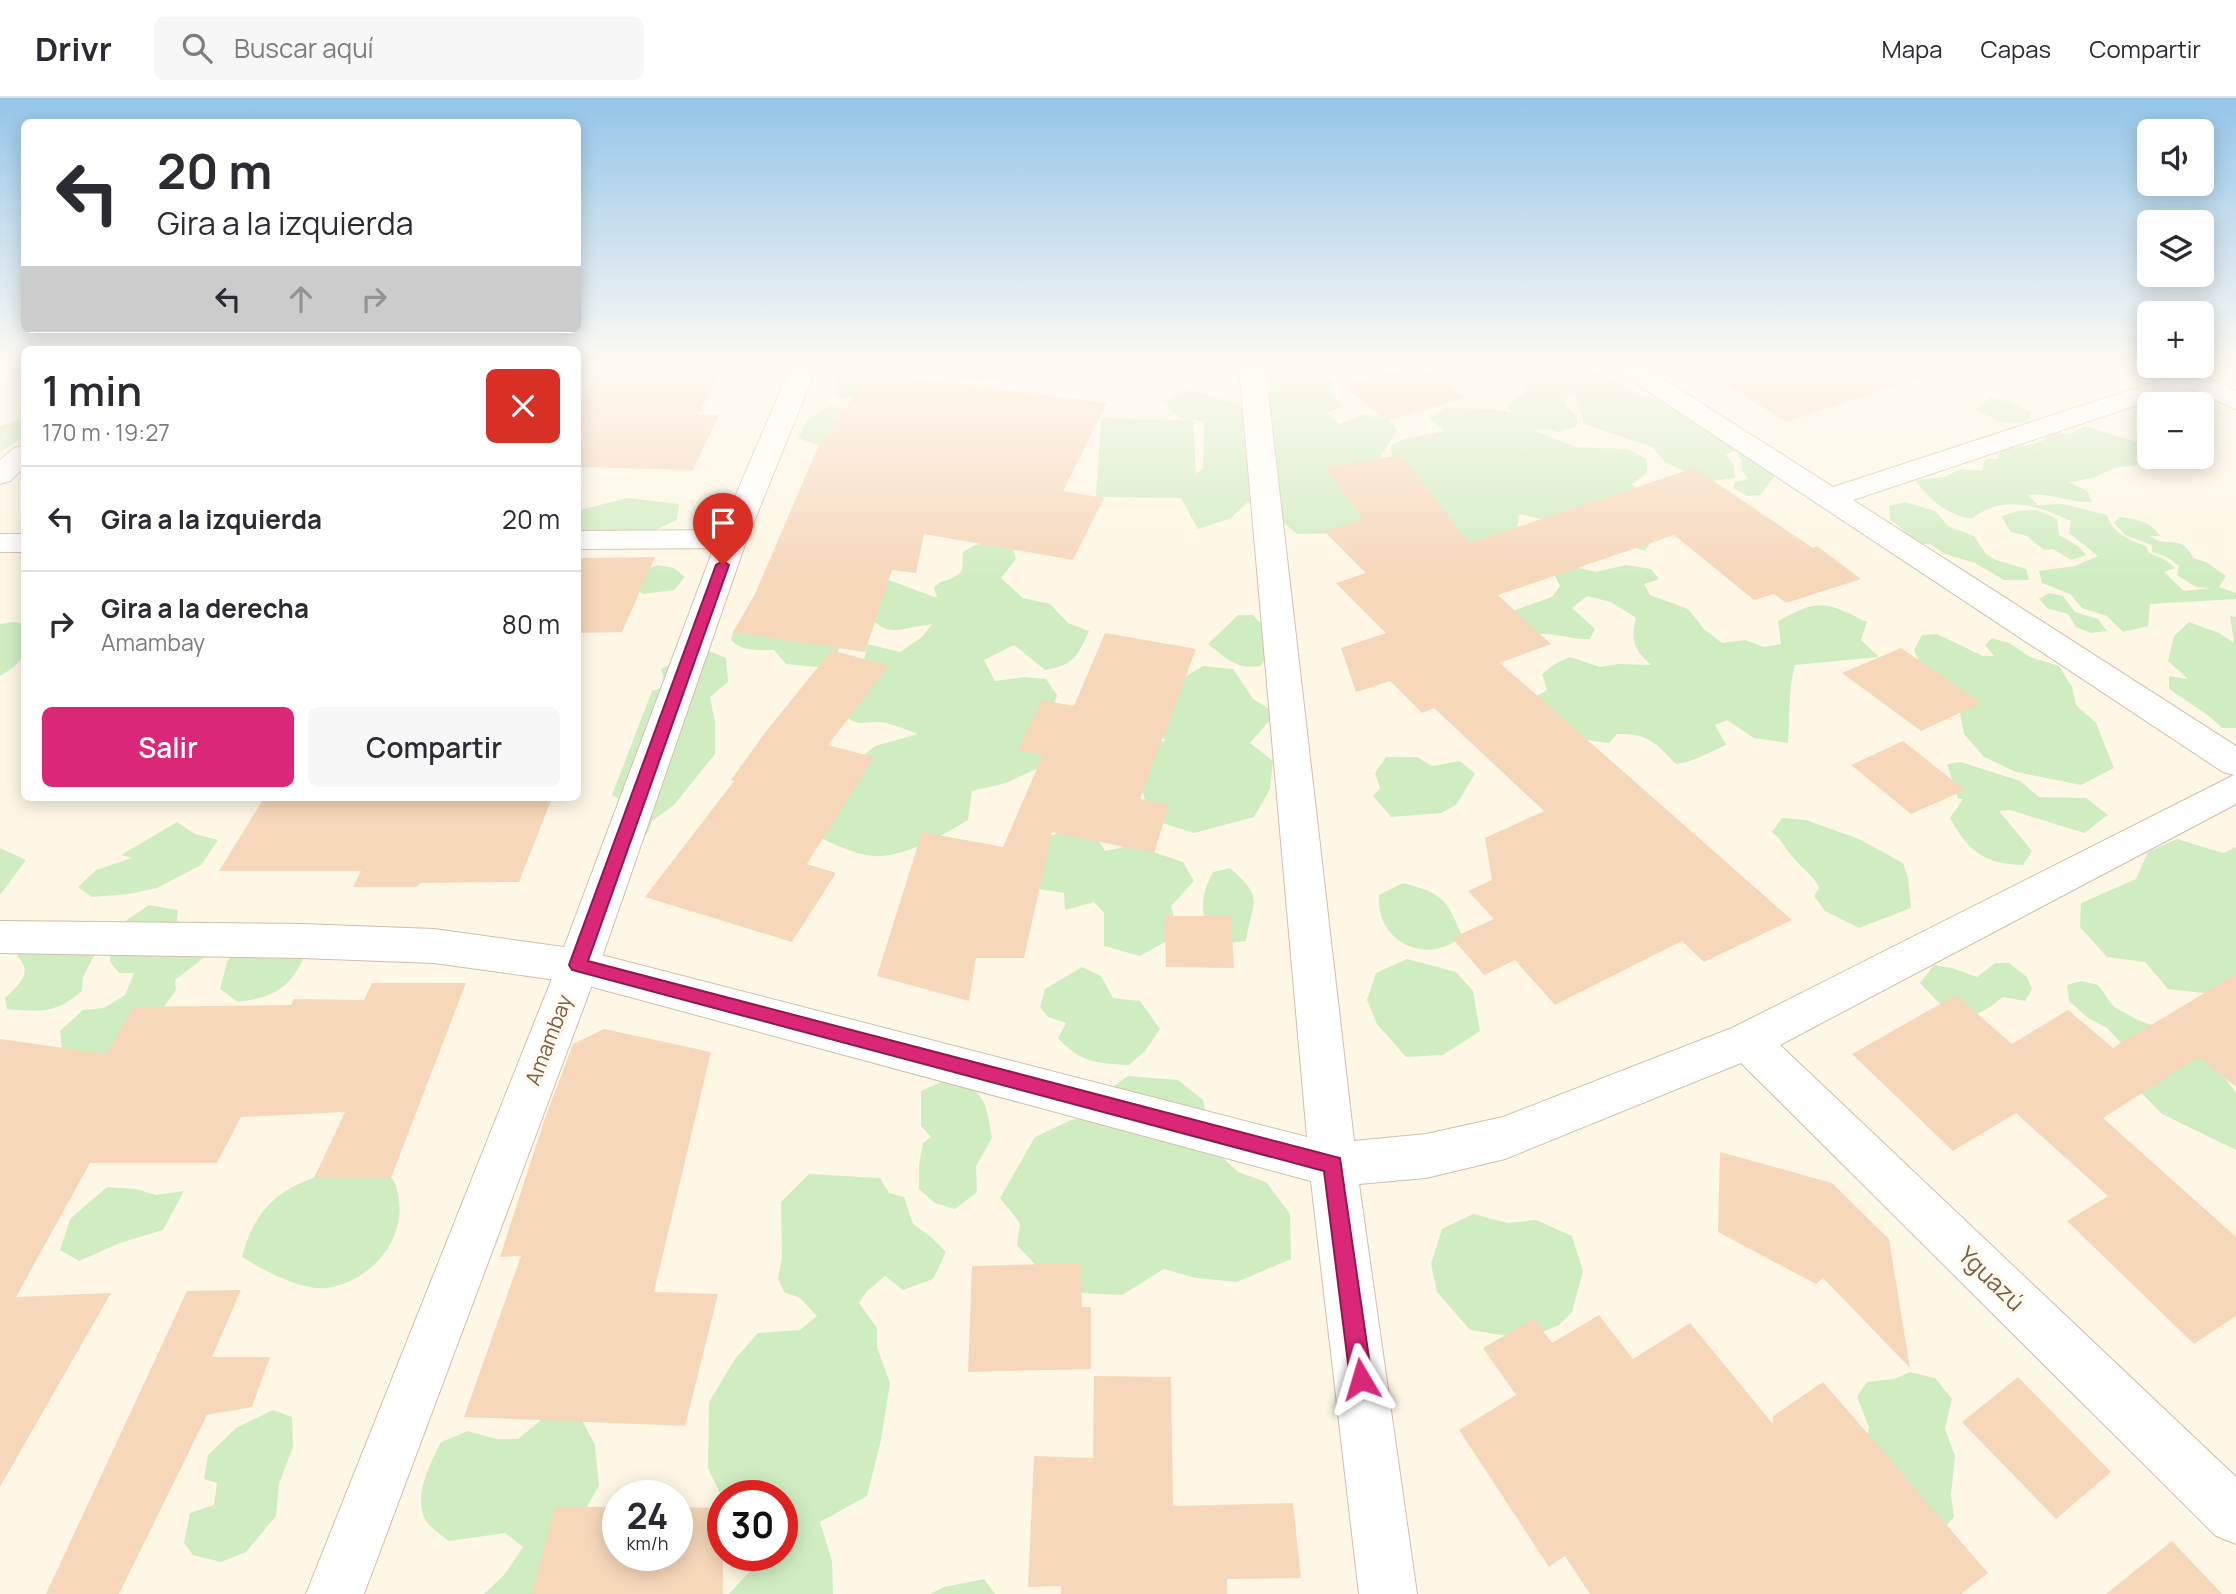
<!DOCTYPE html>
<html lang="es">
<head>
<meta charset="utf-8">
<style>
  :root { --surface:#fff; --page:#f7f7f7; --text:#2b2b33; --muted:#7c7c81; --line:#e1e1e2; --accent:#db2777 }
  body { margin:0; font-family:Manrope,sans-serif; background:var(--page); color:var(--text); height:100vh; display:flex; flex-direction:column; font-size:26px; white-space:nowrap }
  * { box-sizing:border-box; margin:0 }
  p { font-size:23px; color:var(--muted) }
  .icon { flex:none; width:38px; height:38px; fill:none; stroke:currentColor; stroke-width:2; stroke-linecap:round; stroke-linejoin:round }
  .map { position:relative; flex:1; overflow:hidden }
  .sheet { position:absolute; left:21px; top:248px; width:560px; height:455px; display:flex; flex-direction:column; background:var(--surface); border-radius:10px; box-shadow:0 4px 18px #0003 }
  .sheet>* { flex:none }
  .hud { position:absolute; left:21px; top:21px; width:560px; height:214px; border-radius:10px; box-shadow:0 4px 18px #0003; background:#fff; color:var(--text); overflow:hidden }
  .tools { position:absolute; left:2137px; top:21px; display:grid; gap:14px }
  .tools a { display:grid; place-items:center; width:77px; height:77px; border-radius:10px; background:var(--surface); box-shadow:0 4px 18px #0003; font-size:35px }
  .speed { position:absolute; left:602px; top:1382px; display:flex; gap:14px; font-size:35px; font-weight:700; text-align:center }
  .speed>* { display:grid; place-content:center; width:91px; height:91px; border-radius:50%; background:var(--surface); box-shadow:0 4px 18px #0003; line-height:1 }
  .speed small { font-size:18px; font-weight:400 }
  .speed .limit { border:10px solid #d22; background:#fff; color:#111 }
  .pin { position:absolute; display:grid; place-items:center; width:60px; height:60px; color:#fff; margin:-72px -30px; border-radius:50% 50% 50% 0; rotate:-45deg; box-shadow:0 0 7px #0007 }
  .pin .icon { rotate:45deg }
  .me { position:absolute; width:77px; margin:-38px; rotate:353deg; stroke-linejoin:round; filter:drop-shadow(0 0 5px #0008) }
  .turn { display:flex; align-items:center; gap:24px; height:147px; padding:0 21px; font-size:32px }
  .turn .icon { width:91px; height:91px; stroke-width:2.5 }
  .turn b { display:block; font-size:49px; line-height:60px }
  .lanes { display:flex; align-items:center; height:66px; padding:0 21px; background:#0003; justify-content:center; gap:35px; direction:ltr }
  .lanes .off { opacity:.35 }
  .round { display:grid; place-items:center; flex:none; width:74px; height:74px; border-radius:10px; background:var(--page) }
  .head { display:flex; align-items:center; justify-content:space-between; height:119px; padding:0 21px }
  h1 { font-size:42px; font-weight:600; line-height:52px }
  .cta { display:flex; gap:14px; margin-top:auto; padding:14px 21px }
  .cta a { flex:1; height:80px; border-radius:10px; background:var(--accent); color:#fff; font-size:28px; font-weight:600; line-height:80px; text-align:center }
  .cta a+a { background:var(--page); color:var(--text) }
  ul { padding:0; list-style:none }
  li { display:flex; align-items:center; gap:21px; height:105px; padding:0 21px; border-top:2px solid var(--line) }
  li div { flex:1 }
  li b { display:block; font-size:26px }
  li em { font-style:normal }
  header { display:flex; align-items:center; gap:42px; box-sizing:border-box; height:98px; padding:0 35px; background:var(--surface); border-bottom:2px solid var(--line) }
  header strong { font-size:33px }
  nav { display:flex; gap:38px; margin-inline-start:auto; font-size:24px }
  .search { width:490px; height:63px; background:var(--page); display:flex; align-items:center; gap:18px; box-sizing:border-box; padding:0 24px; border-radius:10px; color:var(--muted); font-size:26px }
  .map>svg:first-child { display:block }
  .green { fill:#d0edc2; fill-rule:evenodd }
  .building { fill:#f6d7ba }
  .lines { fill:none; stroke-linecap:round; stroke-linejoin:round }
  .minor-casing { stroke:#d1bfa9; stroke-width:2 }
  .tertiary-casing { stroke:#d1bfa9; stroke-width:2 }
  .minor { fill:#fff; fill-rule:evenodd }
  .tertiary { fill:#fff; fill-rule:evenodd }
  .route { fill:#db2777; stroke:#8e194d; stroke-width:2 }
  .labels { text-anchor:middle; stroke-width:7; stroke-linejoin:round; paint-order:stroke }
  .street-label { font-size:21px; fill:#7a5e47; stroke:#fffaed }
  .near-street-label { font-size:24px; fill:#7a5e47; stroke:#fffaed }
</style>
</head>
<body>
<header>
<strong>Drivr</strong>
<div class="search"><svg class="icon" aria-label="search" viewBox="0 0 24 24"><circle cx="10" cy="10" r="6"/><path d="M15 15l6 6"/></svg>Buscar aquí</div>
<nav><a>Mapa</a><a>Capas</a><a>Compartir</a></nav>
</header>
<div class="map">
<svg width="2236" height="1496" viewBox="0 0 2236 1496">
  <rect width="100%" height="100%" fill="#fef7e5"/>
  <path class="green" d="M829,268H995L1002,281L981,284L876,270V284L863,297L840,301L833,296L834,275Z
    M1291,268L1309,270L1308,268H1337L1323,274L1334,286L1332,297L1343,308L1327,315L1339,326L1365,316L1389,322L1397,333L1375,366L1387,404L1351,435L1297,436L1277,419L1248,404L1231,420L1198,431L1181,400L1096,399L1101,320L1189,322L1179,319L1162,304L1187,291L1253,311L1263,297L1276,290L1261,281L1273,271ZM1193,321L1204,324L1203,370L1196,376Z
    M1572,268L1605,276L1643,298L1670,305L1740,350L1726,357L1734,367L1735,380L1706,384L1665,364L1652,349L1584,326L1575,296H1569L1564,306L1577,318V328L1559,334L1544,331L1534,333L1577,349L1627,351L1647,361V375L1632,386L1642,397L1656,435L1645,453C1603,441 1562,424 1519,416L1515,445L1484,460L1393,377L1391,347L1406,340L1445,333L1429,320L1445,310L1492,311L1513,315L1506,307L1523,296V287L1535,275L1552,276Z
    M1990,299L2013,305L2031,315L2027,325L2000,324L1975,311Z
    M830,308L846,311L860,329L825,350L798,340L808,321Z
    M24,320V339L0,354V328Z
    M2084,328L2144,346L2149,365L2114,370L2093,380L2069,384L2087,393L2092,404C2070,405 2050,394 2028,397L2038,407L2063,406L2107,417C2113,436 2128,441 2146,448L2149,455L2164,461L2175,470L2164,474L2184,493L2211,490L2196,489L2177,477L2179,468L2167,459L2152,454V447L2125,437L2114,425L2119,419C2135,421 2152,424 2160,438H2150C2168,451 2182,435 2193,460L2206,464L2226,478L2219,489L2236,495V501L2150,506L2148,528L2123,534L2107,518L2082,510L2070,496L2042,485L2039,473L2075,468L2098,458L2069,435L2071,423C2037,407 2003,396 1971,421C1945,415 1931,403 1915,382L1945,379L1960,371L1982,373L1985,361H1997L2001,353C2016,348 2031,349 2045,341V335L2070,336Z
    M1748,354L1778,374L1760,397L1748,398L1733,390L1735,384L1748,381L1742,373L1741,361L1736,356Z
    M627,400L679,406L677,422L644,437L595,432L578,434V410L584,411Z
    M1905,404L1935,413L1948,428L1974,438L1986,456L1996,462L2026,471L2029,482H2004L1975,465L1945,456L1930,446H1920L1890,421L1889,408Z
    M2037,412L2057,421L2059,437L2078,448L2086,457L2071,462L2053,451L2044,452L2027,438L2011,434L2001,418L2018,413Z
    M997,443L1011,446L1016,461L1001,480L1023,500L1050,506L1068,525L1089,533C1078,558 1073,568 1045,572L1014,547L984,562L995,583L1025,579L1046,581L1057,597L1052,614L1047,666L1006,685L972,693L968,722C942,737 913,755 882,758C859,760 829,744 809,734L851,668L875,648L918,636C908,632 897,628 886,625C865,621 859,633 840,613L862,574L867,546L900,554L922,539L932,526C894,531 888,543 860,508L872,485L889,482L937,500L934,490C942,480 955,483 962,472L963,454L975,447Z
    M658,467L674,470L685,479L674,492L643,496L635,490L643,472Z
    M1567,467L1596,474L1626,467L1651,471L1659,481L1644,486L1650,497L1688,511L1704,531L1722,545L1745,542L1764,549L1781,546L1778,523C1820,500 1825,504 1867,524L1861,542L1879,559L1795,567C1788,594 1790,618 1788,645L1754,640L1727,622L1715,627L1726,647C1709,654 1694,664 1676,666C1655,644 1648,635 1617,636L1609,645L1572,640L1541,610L1537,598L1547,592L1542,576L1558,564L1570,559L1600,569L1618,566L1651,567C1634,551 1630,543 1636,520L1611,504L1587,498L1572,510L1595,531L1590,541C1572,542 1558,535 1540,536L1512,513L1552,499L1560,488L1552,472Z
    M2049,495L2063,498L2075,514L2098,521L2107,533L2091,535L2076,529L2068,516L2047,510L2039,501Z
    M1238,517H1253L1266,531L1270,555L1260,568C1237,572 1226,560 1208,546Z
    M2230,518L2236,519V630H2222C2207,614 2187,604 2169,591V578L2188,581L2168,563L2174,538L2189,524L2219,535L2234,545Z
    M755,521L845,538C829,577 825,569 786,566L774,552C758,552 743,554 731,542L733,534Z
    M12,524L24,525C25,555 28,562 0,578V526Z
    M1937,536L1983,558H1994L1985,547L1992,540L2009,545L2030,559L2059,568L2072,589L2076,607L2096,625L2114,670L2081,687L2016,674L1984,659L1964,636L1957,600L1922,572L1914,552L1922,537Z
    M707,552L726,560L728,584L710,599L715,624V656L674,707L652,723L648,735L638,740L631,709L612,697L652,593L666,588L661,571L682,560Z
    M1203,568L1233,571L1253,601L1276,615L1250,645L1273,663L1270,691L1254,719L1194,735L1150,721L1141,688L1140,658L1165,642L1154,631L1181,581Z
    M1386,659H1417L1432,668L1460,663L1475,676L1456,707L1441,715L1391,719L1373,698L1380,690L1375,675Z
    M1961,664L2020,683L2039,699L2086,700L2108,717L2084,735L2010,712L1999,713L2032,753L2023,767C1984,766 1968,753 1950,720L1963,701H1958L1947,666Z
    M1782,720L1806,722L1859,741L1903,765L1908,780L1911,810L1859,830L1825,813L1814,798L1819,790C1814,778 1806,774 1797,764C1788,755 1783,743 1772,734Z
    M177,724L195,736L218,742L201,767L157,790L129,796L92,799L78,789L96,772L132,760L121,757Z
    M1071,729L1093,732L1105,753L1133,747L1183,764L1194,783L1171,808L1179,836L1140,858L1104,848V815L1094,804L1065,812L1064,795L1025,789L1046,740Z
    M2177,741L2223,755L2236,749V895L2230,898L2168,891L2145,864L2107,859L2080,829L2081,805L2136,781L2148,754Z
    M0,750L26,762L0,797Z
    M1230,770C1266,802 1252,802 1246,843L1215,847C1201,820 1198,802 1213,774Z
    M1403,785C1442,795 1447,801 1462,838C1427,869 1375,844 1379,797Z
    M149,807L178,812L177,823L207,830L206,858L175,882L176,892L156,920L77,978L64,969L60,933L83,912L104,910L125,897L134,875H119L110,864L111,833Z
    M72,823L90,827L98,850L83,879L82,893C54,916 42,914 7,911L5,900C19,887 34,874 17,858L38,830Z
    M244,842L312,843C293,884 285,898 238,904L220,891L227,864Z
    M1407,861L1456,874L1473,893L1480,933L1443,957L1406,959L1377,926L1367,902L1376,875Z
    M1995,865H2009L2027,879L2032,891L2025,903L2003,899C1960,934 1952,918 1920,885L1934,867L1952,870L1977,879Z
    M1082,869L1101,878L1113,900L1140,903L1160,931L1145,953L1129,967C1096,965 1081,965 1058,940L1066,925L1048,919L1040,909L1045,891Z
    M2081,883L2098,887L2114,909L2138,922L2177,936L2217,971L2236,994V1052L2162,1016L2135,988L2136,961L2107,930L2088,920L2069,903L2067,887Z
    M1128,978L1178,982L1203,1002L1212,1050L1238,1074L1266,1084L1290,1116L1291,1161L1237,1184L1196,1180L1164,1171L1122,1197L1061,1194L1017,1147L1020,1125L1000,1100L1035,1039L1071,1022L1102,1016L1093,1003Z
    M948,981C985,990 986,1005 992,1040L976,1068L977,1094L955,1111L935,1105L919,1091V1067L923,1045L931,1039L921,1028V993Z
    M380,1067C385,1073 394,1081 396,1088C412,1137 373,1183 327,1190C301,1193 263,1172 242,1159C260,1086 314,1075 380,1067Z
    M809,1076L880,1080L889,1095L904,1099L913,1126L931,1139L946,1154L933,1181L903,1192L885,1178L867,1193L859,1205L877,1230V1249L890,1285L881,1342L867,1398L820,1424L832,1463L833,1496H729L764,1458H782V1398H723V1402L708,1370L709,1304L735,1261L758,1235L800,1232L817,1218L800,1200L784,1194L778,1180L782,1160L781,1104Z
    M107,1089L136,1091L156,1097L184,1093L163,1132L120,1145L79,1163L60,1152L70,1121Z
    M1473,1116L1508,1125L1536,1122L1572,1138L1583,1173L1572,1214L1559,1227L1526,1241L1470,1232L1437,1194L1431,1166L1442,1131Z
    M1910,1274L1935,1280L1952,1301L1945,1331L1955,1358L1951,1397L1954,1419L1942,1433L1866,1346L1869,1329L1857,1299L1867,1284L1894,1281Z
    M575,1309L595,1347L599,1388L570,1438L559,1496H484L505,1476L523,1449L505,1435L449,1443C443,1438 436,1434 431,1429C408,1406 430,1366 441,1344L468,1333L496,1341H518L547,1317Z
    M273,1312L292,1319L293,1349L279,1386L276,1418L246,1454L221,1464L193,1457L184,1445L190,1415L214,1407L217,1385L204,1381L208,1357L236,1330Z
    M984,1481L995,1496H930L944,1489Z"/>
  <path class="building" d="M602,268L724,270L698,317H719L693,372L578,369V309Z
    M1409,268H1420L1466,300L1386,323L1344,288Z
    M1698,268H1929L1930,277L1786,324Z
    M873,274L1107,305L1063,393L1104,400L1073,462L924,436L916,475L892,472L865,554L733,534L754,498L818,349Z
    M1401,357L1469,445L1694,370L1813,450L1817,448L1861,481L1786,505L1774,496L1754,502L1674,437L1498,497L1551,546L1500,565L1792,822L1704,864L1682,843L1555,907L1515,862L1484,877L1452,840L1494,821L1468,793L1492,782L1485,740L1544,713L1434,610L1422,615L1390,583L1356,594L1341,550L1386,535L1336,485L1366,475L1324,433L1363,422L1326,369Z
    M655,459L622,534L578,535V460Z
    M1105,535L1196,551L1140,701L1169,707L1154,755L1052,734L1024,860H976L969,903L877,878L922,734L1003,749L1043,657L1018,652L1042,602L1074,608Z
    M1901,550L1981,605L1921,633L1842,575Z
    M832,552L889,568L828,647L874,659L807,766L836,775L792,844L645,799L734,683L731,682L767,632Z
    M1903,643L1965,692L1911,716L1851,667Z
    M264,700H552L519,784L421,785L416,789H353L361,773H219Z
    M1165,818H1231L1234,870L1166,869Z
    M2236,876V989L2199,959L2103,1020L2236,1139V1218L2194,1246L2067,1123L2108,1098L2016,1015L1953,1053L1852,956L1956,897L2012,946L2068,912L2113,950Z
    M372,885H466L391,1080H314L345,1014L241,1019L217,1065H90L16,1199L111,1195L0,1389V941L106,956L134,909L291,907L294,901L364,902Z
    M604,931L711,954L654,1194L718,1196L685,1328L464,1319L521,1158L500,1159L544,1023L573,946Z
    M1720,1054L1832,1085L1889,1141L1910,1270L1823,1180L1816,1186L1718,1134Z
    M1080,1165L1082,1209H1091V1271L968,1274L972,1168Z
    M241,1192L212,1259H270L252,1309L207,1317L119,1496H46L187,1193Z
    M1599,1217L1633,1261L1690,1225L1773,1326V1318L1823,1284L1988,1475L1961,1496H1590L1565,1458L1549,1469L1459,1332L1516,1297L1483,1250L1534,1221L1552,1245Z
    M1094,1278L1171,1279L1173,1408L1293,1405L1301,1480L1227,1481V1496H1061V1488L1028,1489L1034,1358L1093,1360Z
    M2018,1279L2111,1374L2056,1421L1962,1324Z
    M555,1409H618V1458H677V1409L723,1410V1496H532Z
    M2172,1443L2222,1496H2106Z"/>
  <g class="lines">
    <defs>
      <path id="minor" d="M1239,268H1265L1354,1043L1426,1036L1503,1019L1732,930L2234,677L2223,674L1617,273L1613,268H1643L1833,389L2167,280L2158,275L2156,268H2183L2236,293V311L2188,290L1853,402L2236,648V706L1780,947L2236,1379V1446L2216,1438L1741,965L1505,1061L1426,1080L1359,1086L1417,1496H1359L1311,1083L578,885L434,865L302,860L0,855V823L302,826L434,831L578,851L1307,1039Z
        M24,348V370L10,383L0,386V362L14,350Z
        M732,432L743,435L747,441L743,447L732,450L578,451V433Z
        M0,436H24V454H0Z"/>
      <path id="tertiary" d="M791,268H817L747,441L599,868L364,1496H306L557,868L717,441Z"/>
    </defs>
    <use href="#minor" class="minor-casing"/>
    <use href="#tertiary" class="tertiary-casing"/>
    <use href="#minor" class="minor"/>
    <use href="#tertiary" class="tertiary"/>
  </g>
  <linearGradient id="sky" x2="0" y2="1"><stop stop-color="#94c5e9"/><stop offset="0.56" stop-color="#fffbf3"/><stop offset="1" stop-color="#fffbf3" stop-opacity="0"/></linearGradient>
  <rect width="2236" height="477" fill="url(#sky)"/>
  <path class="route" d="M723,463L729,467L588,863L1340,1060L1372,1281L1369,1289L1361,1292L1353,1289L1350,1281L1324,1073L572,872L569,867L716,467Z"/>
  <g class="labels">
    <g class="street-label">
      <text transform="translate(549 942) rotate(-69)" y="7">Amambay</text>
    </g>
    <g class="near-street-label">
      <text transform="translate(1991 1181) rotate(44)" y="8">Yguazú</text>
    </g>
  </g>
</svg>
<div class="tools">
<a><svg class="icon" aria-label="sound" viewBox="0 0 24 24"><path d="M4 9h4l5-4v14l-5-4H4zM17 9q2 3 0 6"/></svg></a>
<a><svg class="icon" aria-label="layers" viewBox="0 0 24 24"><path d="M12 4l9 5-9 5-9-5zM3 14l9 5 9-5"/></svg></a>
<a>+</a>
<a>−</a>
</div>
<div class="speed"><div>24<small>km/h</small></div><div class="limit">30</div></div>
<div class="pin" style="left:723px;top:467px;background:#d93025"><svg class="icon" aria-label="arrive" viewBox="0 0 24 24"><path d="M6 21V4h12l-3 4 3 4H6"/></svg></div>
<svg class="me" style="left:1361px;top:1281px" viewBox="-20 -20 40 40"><path d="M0-17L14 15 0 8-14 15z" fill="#db2777" stroke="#fff" stroke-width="4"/></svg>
<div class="hud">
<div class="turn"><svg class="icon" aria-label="left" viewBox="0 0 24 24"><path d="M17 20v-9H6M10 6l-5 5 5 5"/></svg><div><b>20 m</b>Gira a la izquierda</div></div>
<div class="lanes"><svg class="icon" aria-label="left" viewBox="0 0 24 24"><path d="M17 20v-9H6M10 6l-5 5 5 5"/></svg><svg class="icon off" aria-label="ahead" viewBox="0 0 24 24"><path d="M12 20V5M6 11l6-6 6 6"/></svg><svg class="icon off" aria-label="right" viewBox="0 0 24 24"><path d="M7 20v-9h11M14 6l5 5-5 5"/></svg></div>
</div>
<section class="sheet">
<div class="head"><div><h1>1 min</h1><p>170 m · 19:27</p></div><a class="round" style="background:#d93025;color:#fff"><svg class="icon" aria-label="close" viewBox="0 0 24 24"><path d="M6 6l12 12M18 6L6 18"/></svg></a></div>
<ul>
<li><svg class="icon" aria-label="left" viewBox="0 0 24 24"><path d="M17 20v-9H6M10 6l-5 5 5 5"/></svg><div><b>Gira a la izquierda</b></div><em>20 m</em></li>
<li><svg class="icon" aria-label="right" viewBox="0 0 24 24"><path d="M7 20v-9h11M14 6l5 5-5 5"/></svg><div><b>Gira a la derecha</b><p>Amambay</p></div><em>80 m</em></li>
</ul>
<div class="cta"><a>Salir</a><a>Compartir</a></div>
</section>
</div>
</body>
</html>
